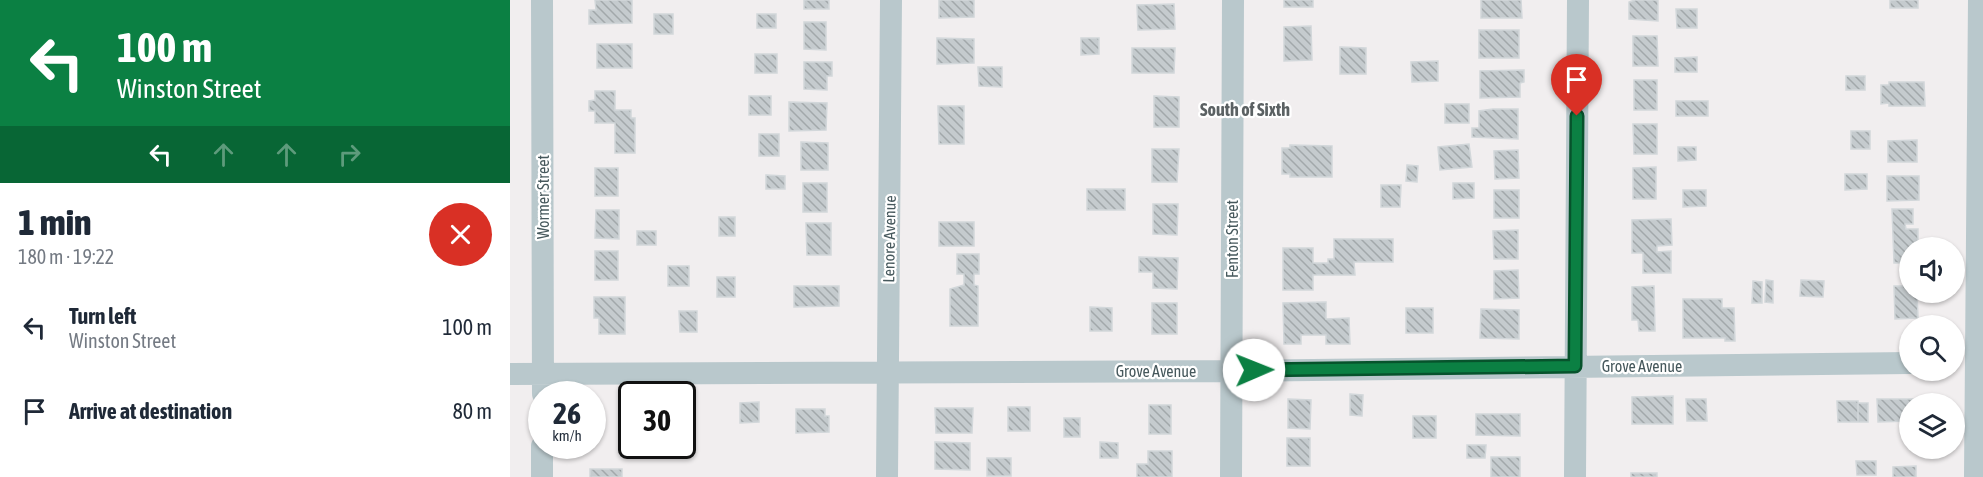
<!DOCTYPE html>
<html lang="en">
<head>
<meta charset="utf-8">
<style>
  :root { --surface:#fff; --page:#f2f2f3; --text:#1f2937; --muted:#747a83 }
  body { margin:0; font-family:"Asap Condensed",sans-serif; background:var(--page); color:var(--text); height:100vh; display:flex; flex-direction:column; font-size:22px; white-space:nowrap }
  * { box-sizing:border-box; margin:0 }
  p { font-size:20px; color:var(--muted) }
  .icon { flex:none; width:33px; height:33px; fill:none; stroke:currentColor; stroke-width:2; stroke-linecap:round; stroke-linejoin:round }
  .map { position:relative; flex:1; overflow:hidden }
  .details { display:flex; flex-direction:column; background:var(--surface); width:510px }
  .details>* { flex:none }
  .banner { background:#0b8043; color:#fff; overflow:hidden }
  .buttons { position:absolute; left:1389px; top:237px; display:grid; gap:12px }
  .buttons a { display:grid; place-items:center; width:66px; height:66px; border-radius:50%; background:var(--surface); box-shadow:0 2px 4px #0004; font-size:30px }
  .speed { position:absolute; left:18px; top:381px; display:flex; gap:12px; font-size:30px; font-weight:700; text-align:center }
  .speed>* { display:grid; place-content:center; width:78px; height:78px; border-radius:50%; background:var(--surface); box-shadow:0 2px 4px #0004; line-height:1 }
  .speed small { font-size:15px; font-weight:400 }
  .speed .limit { border:3px solid #111; border-radius:9px; background:#fff; color:#111 }
  .pin { position:absolute; display:grid; place-items:center; width:51px; height:51px; color:#fff; margin:-62px -26px; border-radius:50% 50% 50% 0; rotate:-45deg; box-shadow:0 0 6px #0007 }
  .pin .icon { rotate:45deg }
  .me { position:absolute; width:66px; margin:-33px; rotate:89deg; stroke-linejoin:round; filter:drop-shadow(0 0 4px #0008) }
  .turn { display:flex; align-items:center; gap:21px; height:126px; padding:0 18px; font-size:27px }
  .turn .icon { width:78px; height:78px; stroke-width:2.5 }
  .turn b { display:block; font-size:42px; line-height:51px }
  .lanes { display:flex; align-items:center; height:57px; padding:0 18px; background:#0003; justify-content:center; gap:30px; direction:ltr }
  .lanes .off { opacity:.35 }
  .round { display:grid; place-items:center; flex:none; width:63px; height:63px; border-radius:32px; background:var(--page) }
  .head { display:flex; align-items:center; justify-content:space-between; height:102px; padding:0 18px }
  h1 { font-size:36px; font-weight:800; line-height:45px }
  ul { padding:0; list-style:none }
  li { display:flex; align-items:center; gap:18px; height:84px; padding:0 18px }
  li div { flex:1 }
  li b { display:block; font-size:22px }
  li em { font-style:normal }
  main { display:flex; flex:1; min-height:0 }
  .map>svg:first-child { display:block }
  .building { fill:url(#building-back-hatch); stroke:#d2d7da; stroke-width:1.5 }
  .lines { fill:none; stroke-linecap:round; stroke-linejoin:round }
  .street { stroke:#b9c8cc; stroke-width:22 }
  .route-casing { stroke:#07532c; stroke-width:15 }
  .route { stroke:#0b8043; stroke-width:10 }
  .labels { text-anchor:middle; stroke-width:4.5; stroke-linejoin:round; paint-order:stroke }
  .street-label { font-size:16px; fill:#46585c; stroke:#fff }
  .neighbourhood-label { font-size:18px; font-weight:bold; fill:#5b6163; stroke:#fff }
</style>
</head>
<body>
<main>
<section class="details">
<div class="banner">
<div class="turn"><svg class="icon" aria-label="left" viewBox="0 0 24 24"><path d="M17 20v-9H6M10 6l-5 5 5 5"/></svg><div><b>100 m</b>Winston Street</div></div>
<div class="lanes"><svg class="icon" aria-label="left" viewBox="0 0 24 24"><path d="M17 20v-9H6M10 6l-5 5 5 5"/></svg><svg class="icon off" aria-label="ahead" viewBox="0 0 24 24"><path d="M12 20V5M6 11l6-6 6 6"/></svg><svg class="icon off" aria-label="ahead" viewBox="0 0 24 24"><path d="M12 20V5M6 11l6-6 6 6"/></svg><svg class="icon off" aria-label="right" viewBox="0 0 24 24"><path d="M7 20v-9h11M14 6l5 5-5 5"/></svg></div>
</div>
<div class="head"><div><h1>1 min</h1><p>180 m · 19:22</p></div><a class="round" style="background:#d93025;color:#fff"><svg class="icon" aria-label="close" viewBox="0 0 24 24"><path d="M6 6l12 12M18 6L6 18"/></svg></a></div>
<ul>
<li><svg class="icon" aria-label="left" viewBox="0 0 24 24"><path d="M17 20v-9H6M10 6l-5 5 5 5"/></svg><div><b>Turn left</b><p>Winston Street</p></div><em>100 m</em></li>
<li><svg class="icon" aria-label="arrive" viewBox="0 0 24 24"><path d="M6 21V4h12l-3 4 3 4H6"/></svg><div><b>Arrive at destination</b></div><em>80 m</em></li>
</ul>
</section>
<div class="map">
<svg width="1473" height="477" viewBox="0 0 1473 477">
  <defs>
    <pattern id="building-back-hatch" width="6" height="6" patternUnits="userSpaceOnUse" patternTransform="scale(1.5)"><rect width="6" height="6" fill="#c5cbce"/><path d="M-1 5l2 2M0 0l6 6M5-1l2 2" fill="none" stroke="#a2a8aa"/></pattern>
  </defs>
  <rect width="100%" height="100%" fill="#f1eeef"/>
  <path class="building" d="M85,0H122V23L79,24V10H86Z
    M294,0H319V9H294Z
    M429,0H464V17L429,18Z
    M774,0H803V7H774Z
    M971,0H1011L1012,18H971Z
    M1125,0H1148V21L1119,19V2Z
    M1380,0H1408V8H1380Z
    M664,4L665,29L628,30L627,5Z
    M1166,9H1187V28H1167Z
    M144,14H163V34H144Z
    M247,14H266V28H247Z
    M294,22H316V50L294,49Z
    M801,26L802,60L774,61V27Z
    M969,30H1009V58H969Z
    M1123,36H1147L1148,66H1123Z
    M427,38L464,39V63L427,64Z
    M571,38H589V54L571,55Z
    M87,44H122V68H87Z
    M830,47L856,48V74H830Z
    M622,48H665L664,73H622Z
    M245,54H267V73H245Z
    M1187,57V72H1165V58Z
    M928,61V81L902,82L901,62Z
    M294,62H322V76H317V90L294,89Z
    M468,67H492V87L469,86Z
    M1014,70V82L1010,83V97L970,98V71Z
    M1336,76H1355V90H1336Z
    M1124,80H1147V110H1124Z
    M1379,82H1414L1415,106H1379V103L1371,104V85H1379Z
    M85,91H105V110H121V118H125V153H105V123H85V111H79V101L85,100Z
    M239,96H261V115H239Z
    M644,96L669,97V127H644Z
    M1166,101H1198V116H1166Z
    M279,102L317,103L316,130L279,131Z
    M935,104H959V123H935Z
    M428,106H454V144H429Z
    M983,109H1008V139L962,137V128H969V111Z
    M1123,124H1147V154H1124Z
    M1341,131H1360V149H1341Z
    M249,134H269V156H249Z
    M1407,140V162H1378V141Z
    M291,142L318,143V170H291Z
    M959,144L962,167L930,170L928,147Z
    M780,145L822,146V177H780V174H772V148H780Z
    M1168,147H1186V160L1168,161Z
    M642,149H669L667,182H642Z
    M1008,150L1009,178L985,179L984,151Z
    M897,165L908,166L907,182L896,181Z
    M1146,167V199H1123V168Z
    M85,168H108V196H85Z
    M1335,174H1357V189L1335,190Z
    M256,175L275,176V189H256Z
    M1377,176H1409V200L1377,201Z
    M293,183H317V212H293Z
    M943,183H964V198L943,199Z
    M871,185H891L890,207H871Z
    M577,189H615V210H577Z
    M984,190H1009V218H984Z
    M1173,190H1196V206L1173,207Z
    M643,204H668L667,235L643,234Z
    M1382,209H1403V224H1395L1396,229H1408V248H1400V263H1384Z
    M86,210H109V239L85,238Z
    M209,217H225V236H209Z
    M1161,219L1162,245L1147,246V252L1161,251V273H1133V253H1122V220Z
    M429,222H464V246H429Z
    M296,223H321V255H297Z
    M1008,230V259H984L983,231Z
    M127,231H146V245H127Z
    M824,239H883V262H844L845,275H803V290H773V248H803V263H818V259H824Z
    M85,251H108V280H85Z
    M447,254H469V274H464V285L468,286V326H440V289L454,285V274H447Z
    M629,257L668,258L667,289L643,288V272H629Z
    M158,266H179V286H158Z
    M1008,270L1009,298L984,299V271Z
    M207,277H225V297H207Z
    M1256,280L1263,281V303L1255,302Z
    M1291,280L1314,281L1313,297L1290,296Z
    M1243,281L1252,282V303H1242Z
    M284,286H329V306L284,307Z
    M1144,286L1145,331H1129L1128,320H1122V287Z
    M1384,286H1400V292H1407L1408,318L1385,319Z
    M84,297H115V334H89V318H84Z
    M1173,299H1212V308H1224L1225,341H1215V338H1173Z
    M816,302V319L839,318L840,344H816V335H791V344H774L773,303Z
    M642,303H667V334H642Z
    M580,307L602,308V331H580Z
    M896,308H923V333H896Z
    M971,309L1009,310V339L970,338Z
    M169,311H187V332H170Z
    M840,394L853,395L852,416L840,415Z
    M1163,396V424H1122V397Z
    M778,399L801,400L800,429L778,428Z
    M1176,399H1196L1197,421H1177Z
    M1367,399H1406V404H1400V421L1368,422Z
    M1327,401H1348V422H1328Z
    M249,402V422L230,423V403Z
    M1348,403H1358V422H1348Z
    M639,405H661V434H639Z
    M498,407H520V431H498Z
    M425,408H463L462,433H426Z
    M286,409H315V416H319V432L286,433Z
    M966,414H1010V436L966,435Z
    M903,416H926V438H903Z
    M554,418H570V437H554Z
    M777,438H800V466H777Z
    M425,442L460,443V470L425,469Z
    M590,442L608,443V458H590Z
    M957,445H976L975,458H957Z
    M638,451H662V477H627V464H638Z
    M981,457H1010V477H981Z
    M477,458H501V476H477Z
    M1346,461H1366V475H1347Z
    M1406,466V477H1383V467Z
    M80,469H112V477H80Z
    M1121,473H1147V477H1121Z"/>
  <g class="lines">
    <path class="street" d="M32,0L33,394
      M0,374L722,371L1400,363
      M32,477V446
      M377,477L381,0
      M721,477L723,0
      M1065,477L1068,0
      M1465,477L1469,0"/>
  </g>
  <g class="lines">
    <defs>
      <path id="route" d="M744,370L1065,366L1067,116"/>
    </defs>
    <use href="#route" class="route-casing"/>
    <use href="#route" class="route"/>
  </g>
  <g class="labels">
    <g class="street-label">
      <text transform="translate(33 197) rotate(-90)" y="6">Wormer Street</text>
      <text transform="translate(379 239) rotate(-89)" y="6">Lenore Avenue</text>
      <text transform="translate(722 239) rotate(-90)" y="6">Fenton Street</text>
      <text x="1132" y="372">Grove Avenue</text>
      <text x="646" y="377">Grove Avenue</text>
    </g>
    <g class="neighbourhood-label">
      <text x="735" y="116">South of Sixth</text>
    </g>
  </g>
</svg>
<div class="buttons">
<a><svg class="icon" aria-label="sound" viewBox="0 0 24 24"><path d="M4 9h4l5-4v14l-5-4H4zM17 9q2 3 0 6"/></svg></a>
<a><svg class="icon" aria-label="search" viewBox="0 0 24 24"><circle cx="10" cy="10" r="6"/><path d="M15 15l6 6"/></svg></a>
<a><svg class="icon" aria-label="layers" viewBox="0 0 24 24"><path d="M12 4l9 5-9 5-9-5zM3 14l9 5 9-5"/></svg></a>
</div>
<div class="speed"><div>26<small>km/h</small></div><div class="limit">30</div></div>
<div class="pin" style="left:1067px;top:116px;background:#d93025"><svg class="icon" aria-label="arrive" viewBox="0 0 24 24"><path d="M6 21V4h12l-3 4 3 4H6"/></svg></div>
<svg class="me" style="left:744px;top:370px" viewBox="-20 -20 40 40"><circle r="19" fill="#fff"/><path d="M0-13L10 11 0 6-10 11z" fill="#0b8043"/></svg>
</div>
</main>
</body>
</html>
